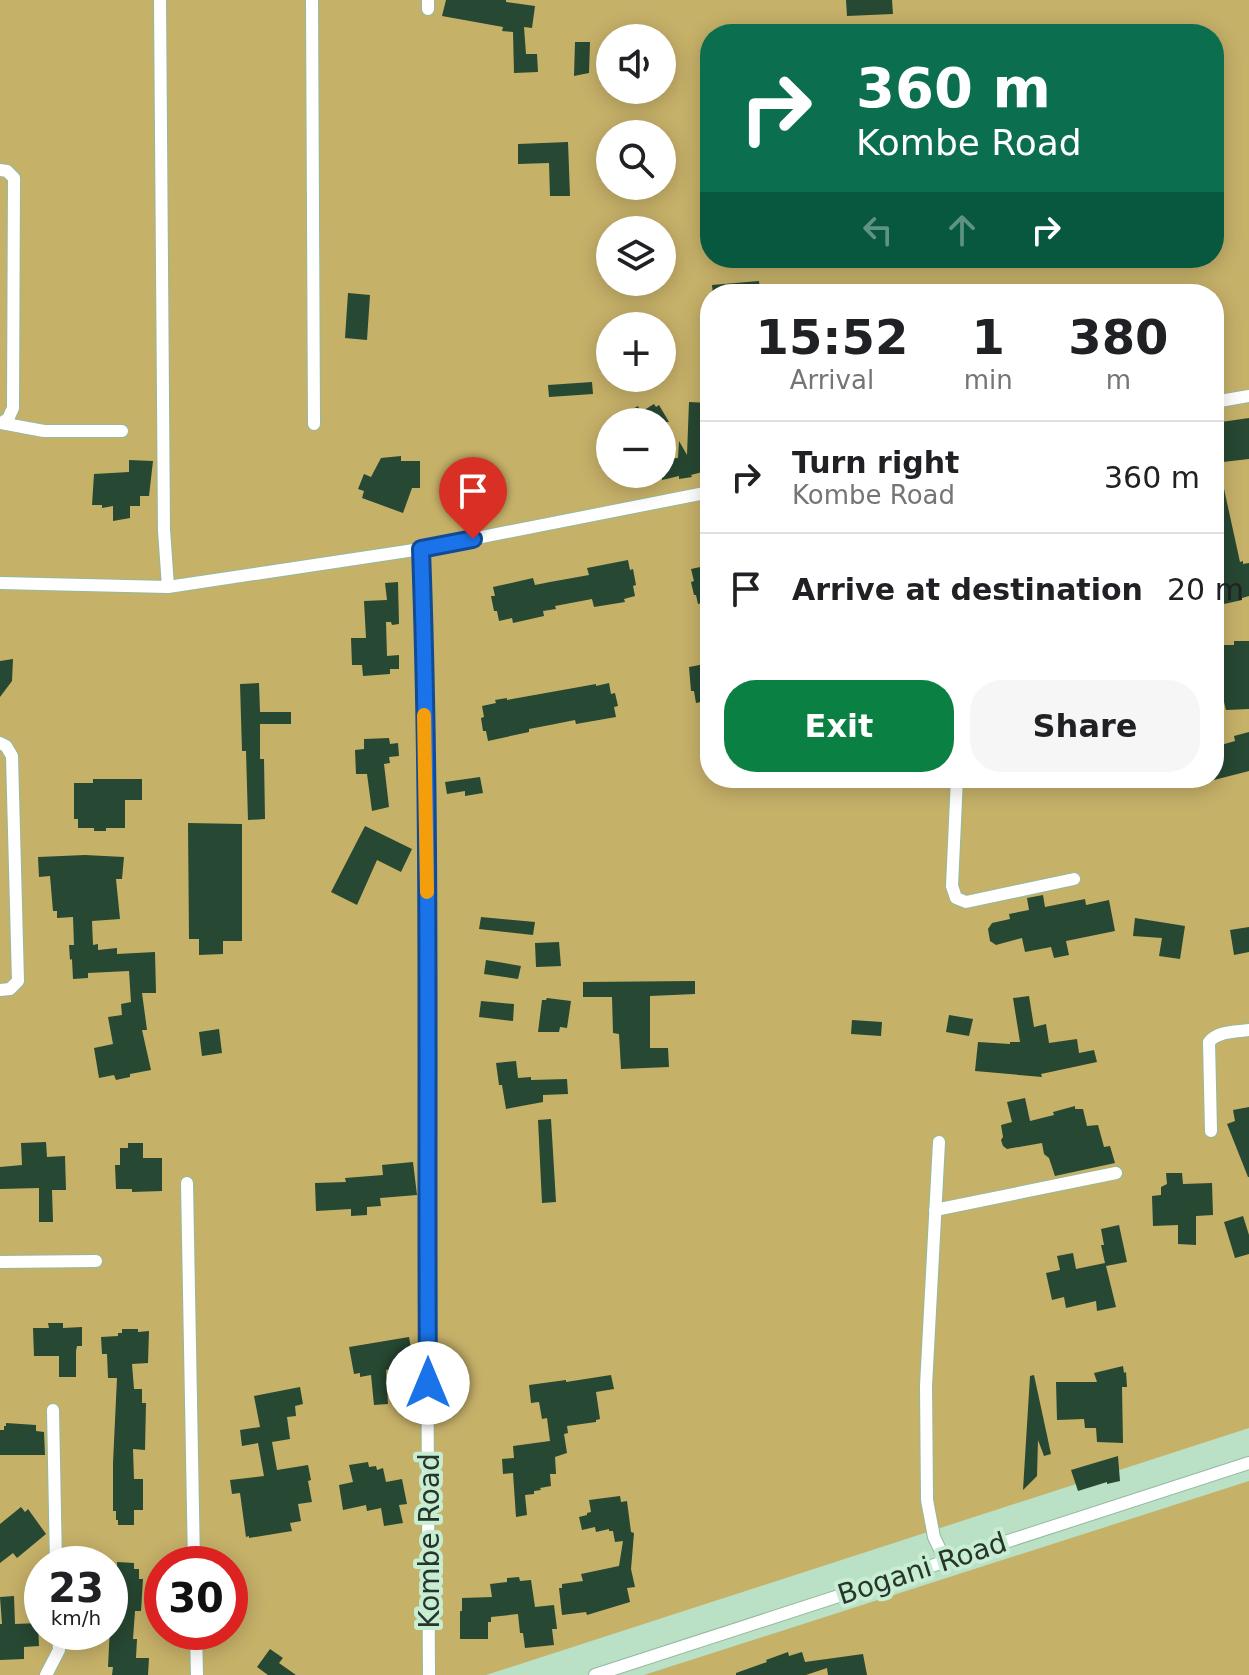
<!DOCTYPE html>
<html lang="en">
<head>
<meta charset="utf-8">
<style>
  :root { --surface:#fff; --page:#f6f6f6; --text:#202124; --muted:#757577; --line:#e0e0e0; --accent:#0b8043 }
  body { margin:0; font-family:"DejaVu Sans",sans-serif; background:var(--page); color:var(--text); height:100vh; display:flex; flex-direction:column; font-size:30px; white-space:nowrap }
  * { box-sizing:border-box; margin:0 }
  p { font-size:26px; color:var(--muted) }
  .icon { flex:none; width:44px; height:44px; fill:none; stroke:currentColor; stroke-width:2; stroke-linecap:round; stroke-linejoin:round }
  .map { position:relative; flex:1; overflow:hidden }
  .drawer { position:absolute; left:700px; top:284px; width:524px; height:504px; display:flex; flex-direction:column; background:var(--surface); border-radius:32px; box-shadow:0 4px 20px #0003 }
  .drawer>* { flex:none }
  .top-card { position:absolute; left:700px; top:24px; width:524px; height:244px; border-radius:32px; box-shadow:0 4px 20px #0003; background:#0b6e4f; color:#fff; overflow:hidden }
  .controls { position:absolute; left:596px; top:24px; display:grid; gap:16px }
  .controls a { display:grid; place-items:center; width:80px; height:80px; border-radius:50%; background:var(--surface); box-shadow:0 4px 20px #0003; font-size:40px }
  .speed { position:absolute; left:24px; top:1546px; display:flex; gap:16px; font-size:40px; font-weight:700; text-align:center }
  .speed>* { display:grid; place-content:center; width:104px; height:104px; border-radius:50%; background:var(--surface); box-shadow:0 4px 20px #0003; line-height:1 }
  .speed small { font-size:20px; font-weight:400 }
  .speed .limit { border:12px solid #d22; background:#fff; color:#111 }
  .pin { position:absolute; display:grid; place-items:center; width:68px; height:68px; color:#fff; margin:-82px -34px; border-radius:50% 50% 50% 0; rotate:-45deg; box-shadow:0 0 8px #0007 }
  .pin .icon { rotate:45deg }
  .me { position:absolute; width:88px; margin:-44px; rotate:0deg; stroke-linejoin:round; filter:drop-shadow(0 0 6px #0008) }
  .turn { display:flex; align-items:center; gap:28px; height:168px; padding:0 24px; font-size:36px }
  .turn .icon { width:104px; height:104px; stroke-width:2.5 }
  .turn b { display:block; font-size:56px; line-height:68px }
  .lanes { display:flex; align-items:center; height:76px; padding:0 24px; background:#0003; justify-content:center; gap:40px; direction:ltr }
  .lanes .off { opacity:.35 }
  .eta { display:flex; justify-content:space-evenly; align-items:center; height:136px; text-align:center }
  .eta b { font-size:48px; font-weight:700; line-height:56px }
  .cta { display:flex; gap:16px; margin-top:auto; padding:16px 24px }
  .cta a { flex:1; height:92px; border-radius:32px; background:var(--accent); color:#fff; font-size:32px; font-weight:700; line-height:92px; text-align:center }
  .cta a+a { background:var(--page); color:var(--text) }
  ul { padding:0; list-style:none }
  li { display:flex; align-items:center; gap:24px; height:112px; padding:0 24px; border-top:2px solid var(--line) }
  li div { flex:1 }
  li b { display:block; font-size:30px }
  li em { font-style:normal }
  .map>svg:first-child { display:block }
  .green { fill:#c6b169; fill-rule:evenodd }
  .building { fill:#274832 }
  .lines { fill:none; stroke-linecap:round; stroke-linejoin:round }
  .minor-casing { stroke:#94b99f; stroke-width:14 }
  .minor { stroke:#fff; stroke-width:12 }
  .route-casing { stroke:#114b97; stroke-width:20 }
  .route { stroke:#1a73e8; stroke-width:14 }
  .slow { stroke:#f59e0b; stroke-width:14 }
  .labels { text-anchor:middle; stroke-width:8; stroke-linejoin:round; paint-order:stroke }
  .street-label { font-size:28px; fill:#27352b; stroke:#c7edd2 }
</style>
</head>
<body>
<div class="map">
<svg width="1249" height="1675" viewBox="0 0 1249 1675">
  <rect width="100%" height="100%" fill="#bae0c5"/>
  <path class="green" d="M0,0H1249V1428L486,1675H0ZM710,34H1214V258H710ZM610,38H662V90H610ZM610,134H662V186H610ZM610,230H662V282H610ZM710,294H1214V778H710ZM610,326H662V378H610ZM610,422H662V474H610ZM42,1564H110V1632H42ZM162,1564H230V1632H162Z
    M1249,1481V1675H644Z"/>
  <path class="building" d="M446,0H506V2L535,6L532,28L524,27L526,54H537L538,72L514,73L513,32L502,31L503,27L442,16Z
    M846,0H892L893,14L847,16Z
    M575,42H590L589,73L574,76Z
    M568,142L570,196H550L549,163L518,164V144Z
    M759,281L760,294H713L712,285Z
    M348,293L370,295L367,340L345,338Z
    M592,382L593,394L549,397L548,385Z
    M689,402L710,403V470L691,475L692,477L679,479V476L662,480V459L678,458L679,441L687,455Z
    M654,404L656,407L659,405L669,422H622L629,418L625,413L638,406L641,412Z
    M1249,418V459L1214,463V423Z
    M401,456V461H420V488H412L403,513L362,498L364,491L358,489L364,474L371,477L381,458Z
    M129,460L153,461L149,496H140V506H130V518L113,521V506L102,508V505H92L94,474L129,472Z
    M1214,466H1219L1240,562L1243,561V564L1249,563V596L1242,598V600L1224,604L1214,558Z
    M628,560L630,570L633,569L636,585L633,586L635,596L624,599L625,602L594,607L592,599L555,606L556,609L543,611L544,616L513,623L512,618L499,621L497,611H494L491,596H495L493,587L533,578L535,585L550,582L589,575L587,568Z
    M705,566L706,570L710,569V601L698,604L696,595H694L691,582L694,581L691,569Z
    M398,582L399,624L392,625L391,622H386L387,656L399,655V669H390V674L363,676L362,665H352L351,638H366L364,601L387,600L385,583Z
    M1234,641H1249V709L1226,710L1222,694V645H1234Z
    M13,659L12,681L0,697V661Z
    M710,663L709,700L696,703L694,691H691L689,667Z
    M259,683L260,712H291V724H260V759H264L265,819L248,820L246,751H242L240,684Z
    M609,683L611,694L615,693L618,706L614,707L616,717L576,724L575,720L550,725L529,729V732L488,741L486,731H483L481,718L484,717L482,706L496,703L495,700L507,698V700L596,684V686Z
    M1249,732V771L1214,780V747L1235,741L1234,736Z
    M389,738L390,744L398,743L399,756L389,757L390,763L384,764L389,807L372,811L367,774H356L355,750L364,749V739Z
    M480,777L483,793L465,796V791L447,794L445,782Z
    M93,779H142V800H125V828H106V831H94V828H78V819H74V783H93Z
    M188,823L242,824V941H223V954L199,955V939H189Z
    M365,826L412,849L401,872L377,860L357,905L331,892Z
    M85,855L124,857L122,879H116L120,919L92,921L93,945L98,944V950L117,948V954L155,952L156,993H142L147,1030H142L151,1070L130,1074V1077L116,1080L114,1075L99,1078L94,1048L113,1044L108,1017L122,1015L121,1004L131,1002L129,971L88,973V978L73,979L72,959L70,960L69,945H74L73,917L57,918V911H53L50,876L39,877L38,857Z
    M1043,895L1045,907L1085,899L1086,905L1109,900L1115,931L1066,941L1069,955L1054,958L1051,947L1025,952L1022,938L996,945L990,941L988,929L992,923L1010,919L1009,914L1029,910L1027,898Z
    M481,917L535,922L533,935L479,929Z
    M1135,918L1185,926L1180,959L1159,956L1162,938L1133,936Z
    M1249,927V952L1234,955L1230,930Z
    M559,942L561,966L536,967L535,943Z
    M486,960L521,966L518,979L484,974Z
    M695,981V994L650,996V1048H668L669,1067L621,1069L619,1034L613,1033L612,997H583V982Z
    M1029,996L1034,1027L1046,1024L1049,1043L1077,1039L1079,1053L1094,1050L1097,1062L1041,1074L1042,1077L975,1071L978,1042L1010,1044V1042H1020L1013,998Z
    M547,998L571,1001L567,1028L560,1027L559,1032H538L542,1000H546Z
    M481,1001L514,1004L513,1021L479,1017Z
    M949,1015L973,1019L969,1036L946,1032Z
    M852,1020L882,1022L881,1036L851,1034Z
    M219,1029L222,1053L202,1056L199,1032Z
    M516,1061L518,1078L531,1077V1080L567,1079L568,1094L543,1095V1102L506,1109L502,1085H499L496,1063Z
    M1025,1098L1030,1121L1054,1115L1053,1112L1075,1106V1109H1083L1087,1126L1098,1125L1104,1147L1110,1146L1115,1163L1055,1176L1049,1158L1044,1154L1042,1143L1007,1149L1003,1146L1001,1140L1003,1137L1001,1125L1012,1122L1007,1102Z
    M1249,1107V1177H1248L1227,1124L1235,1121L1233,1110Z
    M551,1119L556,1202L542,1203L538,1120Z
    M46,1142L47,1157L65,1156L66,1190H52L53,1222H39V1188L0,1189V1167L22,1165L21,1143Z
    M128,1143H143V1158H162V1191L132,1192V1189H116L115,1165H120V1148H128Z
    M413,1162L417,1195L380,1198L381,1206L367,1207V1215L351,1216V1209L316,1211L315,1183L346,1182L345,1178L383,1175L382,1165Z
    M1166,1173H1182L1183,1184L1212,1183L1213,1215L1196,1216V1245L1178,1244V1225L1153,1226L1152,1196L1161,1195V1187L1167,1184Z
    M1243,1216L1249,1235V1254L1235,1258L1224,1222Z
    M1119,1225L1127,1262L1106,1266L1116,1307L1097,1311L1096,1301L1066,1308L1064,1297L1052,1300L1046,1273L1060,1270L1057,1256L1073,1253L1076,1269L1105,1263L1101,1245H1104L1101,1229Z
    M48,1323H63V1328L82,1327V1346H77L76,1351V1377H59V1356H34L33,1328H49Z
    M122,1329H138V1332L149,1331L148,1363L132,1364L134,1389H142V1403H146L145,1450L133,1449L134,1479H143V1510H134V1525H118V1520H116V1511H113V1463L117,1378H108L107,1354H102L101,1337L118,1336V1333H122Z
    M409,1337L414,1364L386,1370L388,1404L374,1405L371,1375L360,1377V1373L354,1374L349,1347Z
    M1123,1366L1124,1373L1126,1372L1127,1387H1122L1123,1443L1097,1442L1096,1428H1085L1084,1419L1057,1420L1056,1382H1097L1094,1373Z
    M611,1375L614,1389L596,1392L600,1419L596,1420V1422L567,1426L568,1433L564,1434L567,1453L555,1457L556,1474H550L551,1486L540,1488L541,1490L534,1491V1494L525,1495L527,1515L516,1517L513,1473L503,1474L502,1459L514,1458L513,1446L550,1441L547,1418L542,1419L539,1402L531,1403L529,1385L566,1380V1382Z
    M1034,1375L1051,1454L1044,1456L1038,1440L1037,1476L1023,1490L1030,1376Z
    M300,1387L303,1404L295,1406L296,1416L287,1417L290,1439L272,1442L277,1470L308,1465L311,1480L308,1481L312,1502L298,1504L301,1521L290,1523L292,1531L249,1538V1536L246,1537L240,1493L232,1494L230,1480L264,1476L258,1443L242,1446L240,1430L260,1427L254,1396Z
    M6,1423L36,1425V1431L44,1432L45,1455H0V1430H4V1426H6Z
    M1118,1456L1120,1481L1107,1484V1482L1078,1491L1071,1470Z
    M368,1462L369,1467L376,1466L377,1470L383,1468L386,1482L402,1479L407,1504L399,1505L403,1523L384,1526L381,1508L367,1511L366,1505L343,1510L339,1485L353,1482L349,1465Z
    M620,1496L621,1502L627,1501L631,1532L634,1533L631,1569L635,1587L627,1588L630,1602L587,1615L586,1612L562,1615L559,1588H562V1584L583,1581L581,1574L619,1566L623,1541L615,1542L613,1531H609V1529L596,1532L595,1527L582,1530L579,1517L587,1515V1513L591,1512L589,1500Z
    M21,1507L25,1512L28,1509L46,1534L17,1558L13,1553L0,1563V1524Z
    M117,1562L134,1563V1569H139V1579H143L141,1611H135L133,1639H137L136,1658H149L148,1675H112L113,1667H108L113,1567H117Z
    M519,1577L520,1581L531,1580L535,1607L554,1605L557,1629H552L554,1645L525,1648L523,1633H520L518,1614L491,1617V1622H488V1639H460V1611H462V1598L492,1597L490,1584L507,1582V1578Z
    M14,1596L15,1624L38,1623L39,1646L24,1647V1659L0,1660V1624H2L0,1597Z
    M270,1649L283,1658L279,1663L296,1675H268L257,1667Z
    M788,1652L789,1656L802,1652L805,1662L863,1654L867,1675H828L827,1668L806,1675H736V1673L767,1662L766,1660Z"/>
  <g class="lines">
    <defs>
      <path id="minor" d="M160,0L164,530L168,587
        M312,0L314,424
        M428,9V0
        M0,170L7,171L14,178L13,408L8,419L1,423
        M1214,402L1249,396
        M0,423L44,431H122
        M0,583L168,587L421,549
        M0,743L6,746L12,756L18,981L10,989L0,990
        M957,778L952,886L956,898L966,902L1074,879
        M1211,1131L1209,1042C1218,1031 1235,1032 1249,1030
        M939,1142L926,1386L927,1500L934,1537L945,1560
        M187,1183L194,1564
        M935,1210L1116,1173
        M0,1262L96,1261
        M53,1410L56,1564
        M196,1632L197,1675
        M46,1675L59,1650L58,1632
        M429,1675L426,1127L428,916L421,549L710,492
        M595,1675L1249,1463"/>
    </defs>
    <use href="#minor" class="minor-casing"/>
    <use href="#minor" class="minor"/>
  </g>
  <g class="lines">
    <defs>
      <path id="route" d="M428,1383C426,1105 431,827 421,549L473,539"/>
    </defs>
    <use href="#route" class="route-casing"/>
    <use href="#route" class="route"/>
    <path class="slow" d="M424,715L427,892"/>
  </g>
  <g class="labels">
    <g class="street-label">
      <text transform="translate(429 1541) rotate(-90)" y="10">Kombe Road</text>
      <text transform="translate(922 1568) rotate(-18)" y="10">Bogani Road</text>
    </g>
  </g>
</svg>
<div class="controls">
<a><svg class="icon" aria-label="sound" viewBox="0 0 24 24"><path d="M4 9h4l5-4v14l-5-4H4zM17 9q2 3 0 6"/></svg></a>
<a><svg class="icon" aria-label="search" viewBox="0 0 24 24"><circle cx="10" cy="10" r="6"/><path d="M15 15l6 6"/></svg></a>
<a><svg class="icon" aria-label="layers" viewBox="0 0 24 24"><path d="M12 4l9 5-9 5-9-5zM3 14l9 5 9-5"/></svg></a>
<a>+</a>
<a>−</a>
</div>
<div class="speed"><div>23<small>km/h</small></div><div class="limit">30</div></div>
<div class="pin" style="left:473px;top:539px;background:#d93025"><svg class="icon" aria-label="arrive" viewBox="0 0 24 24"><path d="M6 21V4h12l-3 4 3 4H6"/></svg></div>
<svg class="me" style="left:428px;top:1383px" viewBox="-20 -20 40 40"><circle r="19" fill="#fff"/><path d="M0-13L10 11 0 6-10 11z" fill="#1a73e8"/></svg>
<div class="top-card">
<div class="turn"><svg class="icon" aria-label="right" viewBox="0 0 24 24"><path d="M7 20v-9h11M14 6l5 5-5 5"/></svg><div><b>360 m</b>Kombe Road</div></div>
<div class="lanes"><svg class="icon off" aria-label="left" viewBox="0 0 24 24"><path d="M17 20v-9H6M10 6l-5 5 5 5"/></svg><svg class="icon off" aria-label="ahead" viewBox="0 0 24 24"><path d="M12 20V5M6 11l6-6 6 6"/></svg><svg class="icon" aria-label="right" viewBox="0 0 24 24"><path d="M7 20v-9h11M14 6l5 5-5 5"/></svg></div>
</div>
<section class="drawer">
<div class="eta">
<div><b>15:52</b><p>Arrival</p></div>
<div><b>1</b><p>min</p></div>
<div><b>380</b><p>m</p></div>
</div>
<ul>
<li><svg class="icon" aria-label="right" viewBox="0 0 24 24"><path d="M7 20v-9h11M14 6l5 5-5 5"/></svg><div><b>Turn right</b><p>Kombe Road</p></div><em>360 m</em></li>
<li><svg class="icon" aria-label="arrive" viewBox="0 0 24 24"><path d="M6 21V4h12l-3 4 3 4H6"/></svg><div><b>Arrive at destination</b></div><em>20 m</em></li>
</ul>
<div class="cta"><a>Exit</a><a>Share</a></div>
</section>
</div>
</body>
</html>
